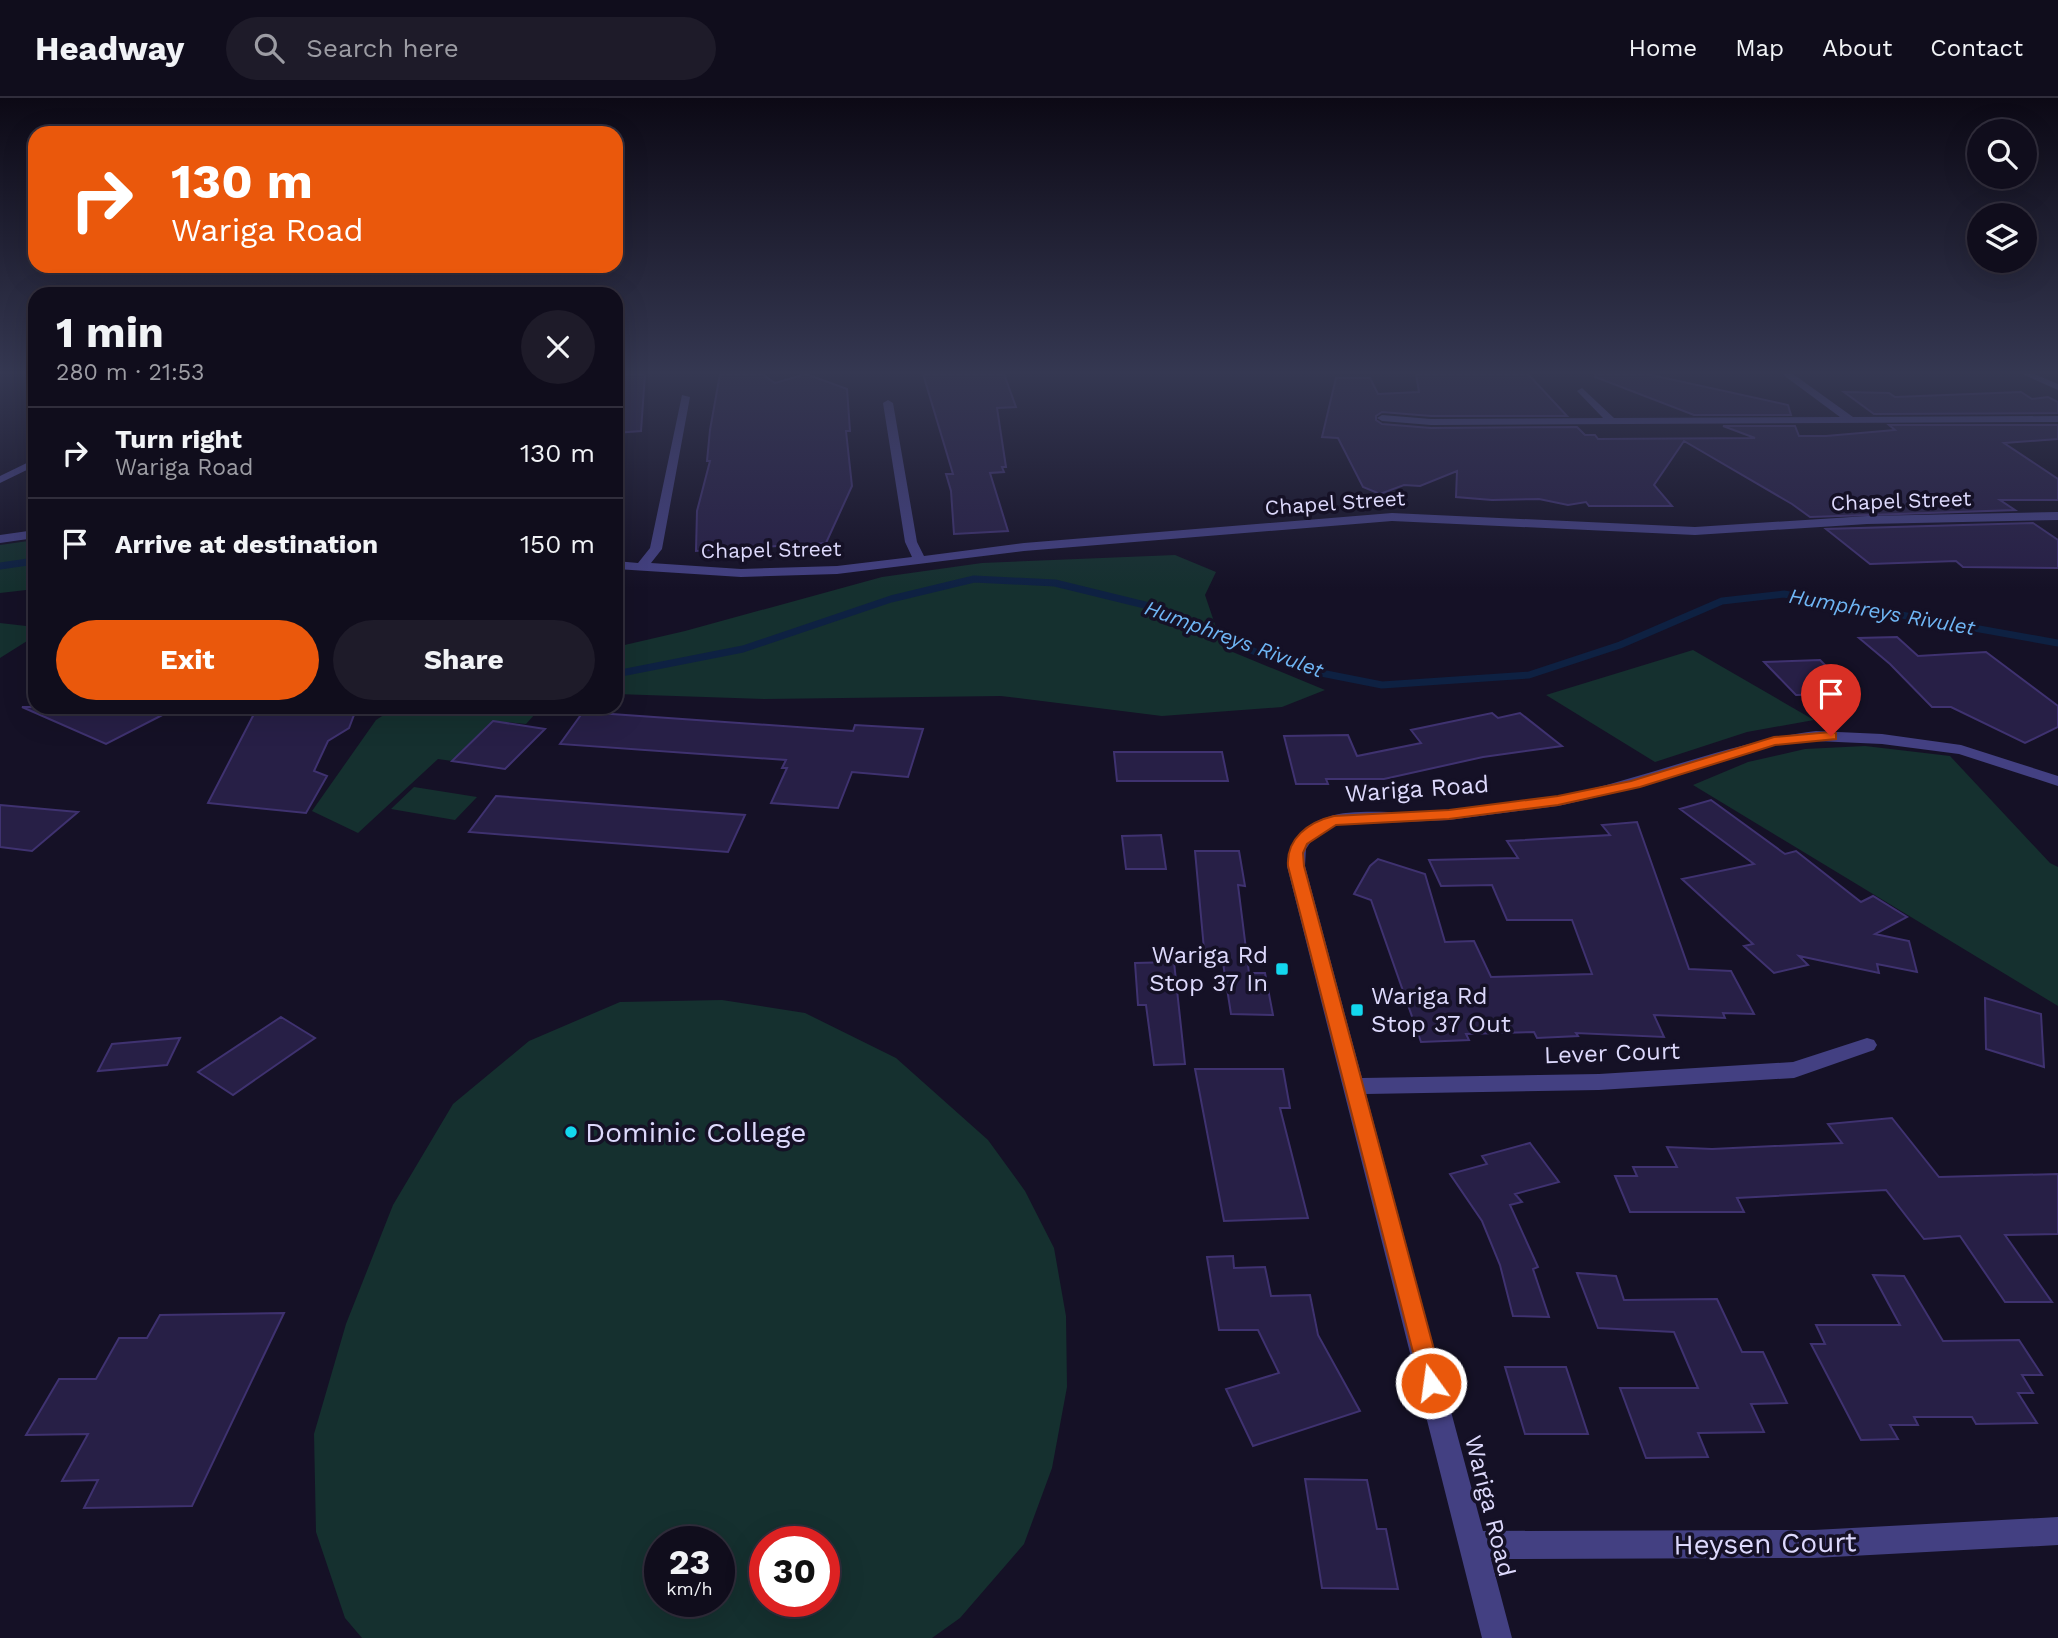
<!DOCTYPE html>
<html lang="en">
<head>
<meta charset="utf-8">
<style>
  :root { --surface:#100d1c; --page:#1e1b29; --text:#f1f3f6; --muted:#9c9ca3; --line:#302d3b; --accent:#ea580c }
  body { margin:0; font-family:"Work Sans",sans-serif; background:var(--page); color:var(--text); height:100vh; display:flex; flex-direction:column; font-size:26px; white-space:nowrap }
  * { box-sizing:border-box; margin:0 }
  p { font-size:23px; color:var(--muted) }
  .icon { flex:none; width:38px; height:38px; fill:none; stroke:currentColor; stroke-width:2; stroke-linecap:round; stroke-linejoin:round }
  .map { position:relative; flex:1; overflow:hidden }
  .details { position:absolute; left:28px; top:189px; width:595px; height:427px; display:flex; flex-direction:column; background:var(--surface); border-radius:21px; box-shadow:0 7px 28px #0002,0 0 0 2px var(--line) }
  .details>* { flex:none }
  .banner { position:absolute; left:28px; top:28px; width:595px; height:147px; border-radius:21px; box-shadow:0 7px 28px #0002,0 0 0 2px var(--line); background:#ea580c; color:#fff; overflow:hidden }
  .tools { position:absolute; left:1967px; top:21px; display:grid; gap:14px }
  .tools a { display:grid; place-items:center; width:70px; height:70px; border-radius:50%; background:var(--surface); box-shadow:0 7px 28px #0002,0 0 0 2px var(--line); font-size:35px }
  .speed { position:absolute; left:644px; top:1428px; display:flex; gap:14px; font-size:35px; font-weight:700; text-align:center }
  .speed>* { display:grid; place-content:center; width:91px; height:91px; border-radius:50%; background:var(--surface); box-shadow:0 7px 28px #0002,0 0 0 2px var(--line); line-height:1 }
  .speed small { font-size:18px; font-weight:400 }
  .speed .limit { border:10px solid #d22; background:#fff; color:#111 }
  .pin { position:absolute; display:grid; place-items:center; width:60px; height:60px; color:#fff; margin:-72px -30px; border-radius:50% 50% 50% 0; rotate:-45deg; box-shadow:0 0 7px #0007 }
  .pin .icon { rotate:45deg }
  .me { position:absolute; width:77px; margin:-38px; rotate:346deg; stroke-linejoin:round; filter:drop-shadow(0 0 5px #0008) }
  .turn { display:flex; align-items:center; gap:24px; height:147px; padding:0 28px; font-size:32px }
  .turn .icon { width:91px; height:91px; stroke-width:2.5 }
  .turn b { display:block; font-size:49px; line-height:60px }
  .round { display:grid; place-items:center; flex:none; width:74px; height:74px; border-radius:37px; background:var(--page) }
  .headline { display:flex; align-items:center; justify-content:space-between; height:119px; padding:0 28px }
  h1 { font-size:42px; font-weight:700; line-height:52px }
  .primary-button { display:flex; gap:14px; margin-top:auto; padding:14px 28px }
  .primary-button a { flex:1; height:80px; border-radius:42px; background:var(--accent); color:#fff; font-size:28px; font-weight:700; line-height:80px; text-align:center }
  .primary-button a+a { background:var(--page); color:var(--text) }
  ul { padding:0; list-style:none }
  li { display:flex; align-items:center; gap:21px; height:91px; padding:0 28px; border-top:2px solid var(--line) }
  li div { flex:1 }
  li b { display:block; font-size:26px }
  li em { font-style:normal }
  header { display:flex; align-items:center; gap:42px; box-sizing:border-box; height:98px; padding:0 35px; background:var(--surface); border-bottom:2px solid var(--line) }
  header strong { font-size:33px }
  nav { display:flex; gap:38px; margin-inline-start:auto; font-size:24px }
  .search { width:490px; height:63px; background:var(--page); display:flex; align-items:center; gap:18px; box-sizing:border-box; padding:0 24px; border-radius:38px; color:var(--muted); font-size:26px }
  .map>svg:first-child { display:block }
  .green { fill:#15302f; fill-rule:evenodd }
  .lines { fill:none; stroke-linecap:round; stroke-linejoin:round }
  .stream { stroke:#0e2142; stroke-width:7 }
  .building { fill:#271f46; stroke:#3f3270; stroke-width:2 }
  .minor { fill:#434082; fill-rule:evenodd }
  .route { fill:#ea580c; stroke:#983908; stroke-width:2 }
  .poi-dot { fill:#13d7ee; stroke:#151126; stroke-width:2.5 }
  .labels { text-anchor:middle; stroke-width:7; stroke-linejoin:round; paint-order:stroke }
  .far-street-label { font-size:21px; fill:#ddd9fc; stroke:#151126 }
  .far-water-label { font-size:21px; font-style:italic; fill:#6fb6f5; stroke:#151126 }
  .street-label { font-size:24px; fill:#ddd9fc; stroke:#151126 }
  .poi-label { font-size:24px; fill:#ddd9fc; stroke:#151126; text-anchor:end }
  .near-poi-label { font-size:28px; fill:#ddd9fc; stroke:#151126; text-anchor:start }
  .near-street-label { font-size:28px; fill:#ddd9fc; stroke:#151126 }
</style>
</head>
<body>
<header>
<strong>Headway</strong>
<div class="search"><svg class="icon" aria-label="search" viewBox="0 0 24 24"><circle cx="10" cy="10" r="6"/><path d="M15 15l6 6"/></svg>Search here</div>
<nav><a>Home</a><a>Map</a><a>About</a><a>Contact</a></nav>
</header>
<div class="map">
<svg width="2058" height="1540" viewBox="0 0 2058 1540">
  <rect width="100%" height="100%" fill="#151126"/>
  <path class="green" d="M35,442V491L0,495V447Z
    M1175,457L1216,474L1205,497L1223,550L1325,592L1282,609L1162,618L1001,598L765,601L616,596V549L685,533L882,479L982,465Z
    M0,525L35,529V538L0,560Z
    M1693,552L1814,622L1747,634L1655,664L1546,597Z
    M396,609H490L536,615L526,626L493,623L452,663L438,661L358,735L312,713L376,622Z
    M1865,648L1950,658L2050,765L2058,769V908L1693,687L1748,664L1805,651Z
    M414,689L477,699L455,722L391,711Z
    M722,902L805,915L896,960L988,1042L1025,1093L1054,1150L1066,1218L1067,1289L1052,1370L1024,1446L960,1520L932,1540H362L345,1520L316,1434L314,1336L346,1226L393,1107L453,1006L529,943L620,904ZM660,1444H719V1503H660ZM765,1444H824V1503H765Z"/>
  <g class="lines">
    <path class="stream" d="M0,468L35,463
      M616,576L743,551L891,501L974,481L1055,485L1149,508L1258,555L1316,574L1382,587L1529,577L1620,547L1722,503L1784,496L2058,545"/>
  </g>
  <path class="building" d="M616,276H645L641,333L616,335Z
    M720,276H762L775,285L806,276L847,291L850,333H846L852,388L826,445L696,453L697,413L710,363H707L710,332Z
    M923,276H1004L1016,309L997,310L1006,369H1002L1004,374L990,375L1008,433L954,436L951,393L946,376H953Z
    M1416,276H1528L1567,318H1431L1382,314L1376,318V322L1382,326L1431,330L1577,329L1585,337H1595L1598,341L1755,340L1723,328H1795L1799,338H1826L1895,332L1889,327H2058V341L2004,345L2058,381V402H2000L2015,412L1810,419L1792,406L1684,343L1654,387L1672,408H1589L1586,404L1568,407L1539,401L1492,402L1456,399L1457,373L1420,388L1404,387L1380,396L1363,389L1338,340L1322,339L1336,280H1370L1378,296L1419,294Z
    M1596,276H1647L1788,307L1791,317H1694L1595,279Z
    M1844,294L1889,295L1895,299L2021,294L2032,301L2048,299L2058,304V315L1874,316Z
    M2033,425L2058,442V470L1963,469L1956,463L1870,466L1826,431Z
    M1897,539L1918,558L1986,554L2058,608V629L2025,645L1951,609H1932L1890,566L1859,540Z
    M1820,562L1854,596L1796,597L1764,564Z
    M22,609H178L106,646Z
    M316,609H357L349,630L328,643L314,673L327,678L306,715L208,705L255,614Z
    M583,614L853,633L855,627L923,631L908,679L852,674L838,710L771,705L787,670H782L786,662L560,646Z
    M1492,615L1498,620L1520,615L1562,648L1483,659L1384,681H1326L1328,686H1296L1284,638L1348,637L1357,658L1421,645L1411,632Z
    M493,623L545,631L505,671L452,663Z
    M1114,654H1222L1228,683H1117Z
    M496,698L612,707L745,717L728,754L469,734Z
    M1711,702L1785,756L1796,753L1861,804L1873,798L1907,819L1875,836L1909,843L1917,874L1877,866L1879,875L1799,858L1808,867L1774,875L1744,848L1753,846L1682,781L1754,766L1680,711Z
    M0,707L78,714L32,753L0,749Z
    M1637,724L1689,871L1731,873L1754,916L1723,915L1725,920L1654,917L1664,939L1576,935L1578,938L1537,940L1534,934L1466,936L1469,942L1421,944L1371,802L1354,796L1370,768L1378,761L1425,776L1445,844L1474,843L1491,879L1592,876L1572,822H1507L1492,787L1441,788L1429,762L1518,760L1507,743L1610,737L1602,727Z
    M1161,737L1166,771H1126L1122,738Z
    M1195,753H1239L1245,788L1238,787L1249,875H1265L1273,917L1231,916L1221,852L1204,851Z
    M1174,864L1185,966L1154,967L1146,907H1138L1135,865Z
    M1985,900L2041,916L2044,969L1986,951Z
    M281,919L315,940L233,997L198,974Z
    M180,940L167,967L98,973L112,946Z
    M1195,971H1283L1290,1010H1280L1308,1120L1224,1123Z
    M1892,1020L1939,1079L2058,1076V1136L2005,1137L2052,1204H2005L1960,1138L1924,1141L1886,1092L1737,1100L1744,1114H1630L1615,1078H1637L1633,1069H1677L1667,1049L1712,1051L1842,1045L1828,1026Z
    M1530,1045L1559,1084L1515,1096L1522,1104L1510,1107L1538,1169L1533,1171L1549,1219L1513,1218L1500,1167L1482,1123L1450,1076L1487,1066L1482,1058Z
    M1233,1158L1234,1170L1265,1169L1271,1198L1310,1197L1318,1237L1360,1313L1253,1348L1226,1291L1279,1275L1258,1232H1219L1207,1159Z
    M1577,1175L1616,1178L1624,1202L1717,1201L1742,1254H1763L1787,1305L1751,1306L1764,1334L1698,1335L1708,1359L1646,1360L1620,1290H1698L1674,1234L1598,1230Z
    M1873,1177L1904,1178L1943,1243L2019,1242L2042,1277H2022L2033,1295H2018L2037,1325L1976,1326L1972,1319H1914L1918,1327H1890L1898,1341L1861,1342L1811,1246H1825L1816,1227H1900Z
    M284,1215L192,1408L84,1410L98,1382L62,1383L88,1336L26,1337L59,1281H96L119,1240H147L160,1217Z
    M1505,1269H1566L1588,1336H1525Z
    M1305,1381L1367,1382L1377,1431H1386L1398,1491L1322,1490Z"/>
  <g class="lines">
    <path class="minor" d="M1782,276H1793L1853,319L2058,318V324L1431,327L1382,323L1377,320L1382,317L1431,321L1603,320L1577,293L1582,290L1614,320L1840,319Z
      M2022,276H2034L2058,286V292Z
      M682,297L690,299L662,451L651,465L741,471L837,468L912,459L905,444L883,305L888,302L893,305L917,444L924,458L1024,445L1392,415L1695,429L1867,418L2058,414V422L1867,426L1695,437L1392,423L1024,453L837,476L741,479L616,471V463L638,465L650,450Z
      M35,361V368L0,385V378Z
      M35,432V440L0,445V437Z
      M1816,633L1882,636L1961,647L2058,678V688L1959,656L1882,646L1816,643L1776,647L1640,689L1558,708L1449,722L1336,727L1312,742L1306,751L1305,768L1362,980L1599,976L1793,964L1867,940L1874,942L1877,947L1874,952L1794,980L1599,992L1366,996L1483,1433L1814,1432L2058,1419V1447L1814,1460L1491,1461L1512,1540H1482L1287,768C1288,743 1304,726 1328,719C1350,711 1388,715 1412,714C1461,711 1511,707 1559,698C1646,681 1728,644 1816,633Z"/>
  </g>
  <linearGradient id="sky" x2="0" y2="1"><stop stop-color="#0c0915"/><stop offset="0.56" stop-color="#353852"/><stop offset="1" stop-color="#353852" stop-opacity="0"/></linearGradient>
  <rect width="2058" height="491" fill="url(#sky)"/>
  <path class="route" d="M1831,634L1836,635V641L1775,647L1640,689L1558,707L1449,721L1336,727L1307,746L1303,755L1304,768L1443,1285L1439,1293L1431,1296L1423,1293L1288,768C1286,741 1308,724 1334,718L1449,712L1558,698L1631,683L1774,639Z"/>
  <g class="poi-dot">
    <rect x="1275" y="864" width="14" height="14" rx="3.5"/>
    <rect x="1350" y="905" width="14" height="14" rx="3.5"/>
    <circle cx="571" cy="1034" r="7"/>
  </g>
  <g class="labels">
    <g class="far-street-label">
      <text transform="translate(1901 403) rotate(-2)" y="7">Chapel Street</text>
      <text transform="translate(1335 405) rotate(-4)" y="7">Chapel Street</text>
      <text transform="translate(771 452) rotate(-1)" y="7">Chapel Street</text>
    </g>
    <g class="far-water-label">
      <text transform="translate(1882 514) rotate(10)" y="7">Humphreys Rivulet</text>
      <text transform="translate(1234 541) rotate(20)" y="7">Humphreys Rivulet</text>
    </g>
    <g class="street-label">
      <text transform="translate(1417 691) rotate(-4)" y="8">Wariga Road</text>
      <text transform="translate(1612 955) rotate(-2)" y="8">Lever Court</text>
      <text transform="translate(1490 1408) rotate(76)" y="8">Wariga Road</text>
    </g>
    <g class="poi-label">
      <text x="1268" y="865">Wariga Rd<tspan x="1268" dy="28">Stop 37 In</tspan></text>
      <text x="1371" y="906" text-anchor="start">Wariga Rd<tspan x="1371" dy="28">Stop 37 Out</tspan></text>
    </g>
    <g class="near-poi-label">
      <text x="585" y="1044">Dominic College</text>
    </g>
    <g class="near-street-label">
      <text transform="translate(1765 1445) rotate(-1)" y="10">Heysen Court</text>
    </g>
  </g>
</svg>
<div class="tools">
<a><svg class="icon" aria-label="search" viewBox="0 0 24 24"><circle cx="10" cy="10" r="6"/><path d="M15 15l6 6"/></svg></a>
<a><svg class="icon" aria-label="layers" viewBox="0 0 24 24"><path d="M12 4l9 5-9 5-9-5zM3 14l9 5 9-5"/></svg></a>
</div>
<div class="speed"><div>23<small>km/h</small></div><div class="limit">30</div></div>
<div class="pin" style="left:1831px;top:638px;background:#d93025"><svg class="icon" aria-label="arrive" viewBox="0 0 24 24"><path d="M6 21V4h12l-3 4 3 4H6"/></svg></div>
<svg class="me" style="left:1431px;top:1285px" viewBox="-20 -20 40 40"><circle r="17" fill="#ea580c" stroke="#fff" stroke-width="3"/><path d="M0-11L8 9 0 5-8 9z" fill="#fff"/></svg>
<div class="banner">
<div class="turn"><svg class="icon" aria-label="right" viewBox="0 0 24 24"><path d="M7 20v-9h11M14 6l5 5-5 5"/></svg><div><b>130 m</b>Wariga Road</div></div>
</div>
<section class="details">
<div class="headline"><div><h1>1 min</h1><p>280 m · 21:53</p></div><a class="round"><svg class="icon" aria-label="close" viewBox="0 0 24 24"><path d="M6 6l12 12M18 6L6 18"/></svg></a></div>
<ul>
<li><svg class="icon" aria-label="right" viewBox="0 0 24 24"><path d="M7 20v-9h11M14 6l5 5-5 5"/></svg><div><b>Turn right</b><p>Wariga Road</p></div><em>130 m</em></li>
<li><svg class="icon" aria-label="arrive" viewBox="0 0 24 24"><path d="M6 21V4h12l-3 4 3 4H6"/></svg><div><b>Arrive at destination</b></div><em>150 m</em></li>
</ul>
<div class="primary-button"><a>Exit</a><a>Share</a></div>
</section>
</div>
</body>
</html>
